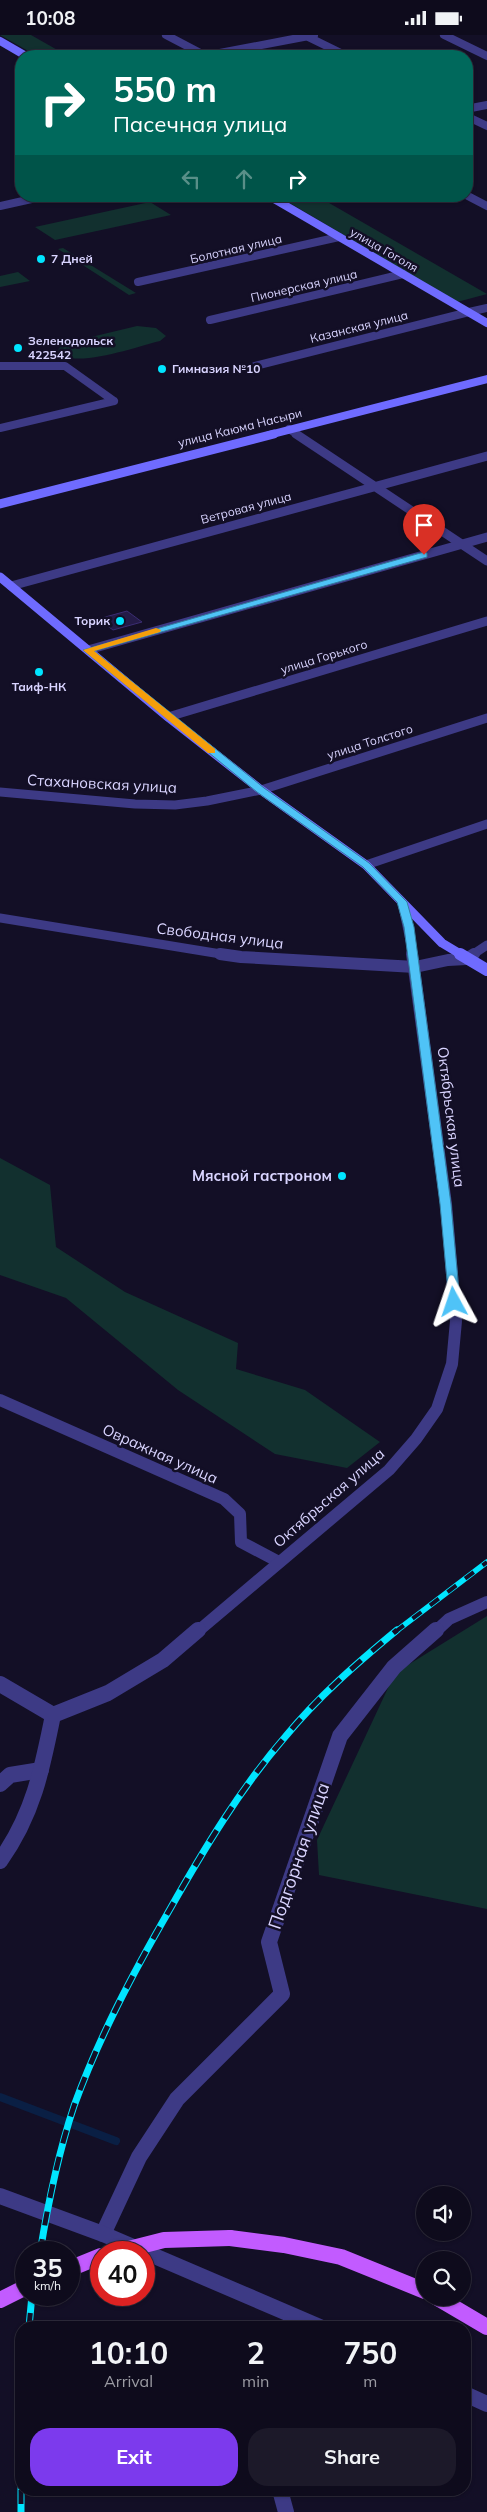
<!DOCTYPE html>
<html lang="en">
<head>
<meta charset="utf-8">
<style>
  :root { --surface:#0e0b1c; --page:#1c1929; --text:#f1f3f6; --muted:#9b9ba3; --line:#2e2b3b; --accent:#7c3aed }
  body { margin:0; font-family:Mulish,sans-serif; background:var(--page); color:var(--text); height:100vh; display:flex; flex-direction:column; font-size:19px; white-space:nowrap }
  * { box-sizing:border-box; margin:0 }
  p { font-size:16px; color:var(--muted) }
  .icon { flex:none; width:28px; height:28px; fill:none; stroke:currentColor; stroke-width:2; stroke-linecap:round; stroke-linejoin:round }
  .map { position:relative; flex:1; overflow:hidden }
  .drawer { position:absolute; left:15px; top:2286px; width:456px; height:175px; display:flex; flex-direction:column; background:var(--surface); border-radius:20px; box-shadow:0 1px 4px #0004,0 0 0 1px var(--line) }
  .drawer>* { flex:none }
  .top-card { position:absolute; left:15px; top:15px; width:458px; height:152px; border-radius:20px; box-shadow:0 1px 4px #0004,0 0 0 1px var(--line); background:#00695c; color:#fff; overflow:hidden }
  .buttons { position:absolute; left:416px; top:2151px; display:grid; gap:10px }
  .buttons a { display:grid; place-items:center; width:55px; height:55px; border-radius:50%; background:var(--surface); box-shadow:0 1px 4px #0004,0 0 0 1px var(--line); font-size:25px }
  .speed { position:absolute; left:15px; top:2206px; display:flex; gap:10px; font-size:25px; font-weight:700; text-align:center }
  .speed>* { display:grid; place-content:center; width:65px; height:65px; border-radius:50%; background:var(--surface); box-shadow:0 1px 4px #0004,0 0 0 1px var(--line); line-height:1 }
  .speed small { font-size:12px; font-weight:400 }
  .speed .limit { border:8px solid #d22; background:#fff; color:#111 }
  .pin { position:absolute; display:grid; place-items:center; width:42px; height:42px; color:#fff; margin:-51px -21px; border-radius:50% 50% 50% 0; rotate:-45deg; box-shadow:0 0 5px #0007 }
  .pin .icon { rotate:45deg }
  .me { position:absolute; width:55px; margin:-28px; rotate:355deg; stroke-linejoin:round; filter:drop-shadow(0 0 4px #0008) }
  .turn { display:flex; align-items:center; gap:18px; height:105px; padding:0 15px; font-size:22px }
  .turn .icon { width:65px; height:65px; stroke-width:2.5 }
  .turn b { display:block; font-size:35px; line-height:42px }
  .lanes { display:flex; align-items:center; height:48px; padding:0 15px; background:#0003; justify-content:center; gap:25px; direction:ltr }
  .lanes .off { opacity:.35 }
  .eta { display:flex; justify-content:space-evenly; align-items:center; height:85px; text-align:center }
  .eta b { font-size:30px; font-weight:700; line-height:35px }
  .button { display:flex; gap:10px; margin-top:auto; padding:10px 15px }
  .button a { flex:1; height:58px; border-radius:20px; background:var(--accent); color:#fff; font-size:20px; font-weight:700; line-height:58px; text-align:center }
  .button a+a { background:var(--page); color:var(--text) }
  .status { display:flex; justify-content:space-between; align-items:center; height:35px; padding:0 25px; background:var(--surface); direction:ltr }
  .status svg { height:14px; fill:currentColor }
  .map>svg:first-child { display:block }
  .green { fill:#12302f }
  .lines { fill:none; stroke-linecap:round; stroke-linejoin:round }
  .stream { stroke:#0a1f44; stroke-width:8 }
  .building { fill:#241b47; stroke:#3b2d73 }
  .minor-far3 { stroke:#3d3a85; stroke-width:8 }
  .minor-far2 { stroke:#3d3a85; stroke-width:9 }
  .minor-far1 { stroke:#3d3a85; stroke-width:12 }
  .minor { stroke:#3d3a85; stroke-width:16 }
  .tertiary-far3 { stroke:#3d3a85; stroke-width:8 }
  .tertiary-far2 { stroke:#3d3a85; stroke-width:9 }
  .tertiary-far1 { stroke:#3d3a85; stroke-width:12 }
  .tertiary { stroke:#3d3a85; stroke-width:16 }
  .secondary-far2 { stroke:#6f6bff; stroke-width:8 }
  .secondary-far1 { stroke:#6f6bff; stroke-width:9 }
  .secondary { stroke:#6f6bff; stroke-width:12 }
  .primary { stroke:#c25bff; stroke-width:16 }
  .rail-far1-casing { stroke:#00e5ff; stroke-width:5.5 }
  .rail-casing { stroke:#00e5ff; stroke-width:7 }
  .rail-far1 { stroke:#130f26; stroke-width:4; stroke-dasharray:11; stroke-linecap:butt }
  .rail { stroke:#130f26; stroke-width:5; stroke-dasharray:14; stroke-linecap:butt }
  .primary-bridge { stroke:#c25bff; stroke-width:16 }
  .route { fill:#4fc3f7; stroke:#337fa1 }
  .slow { fill:#f59e0b }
  .poi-dot { fill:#00e5ff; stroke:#130f26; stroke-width:2 }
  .labels { text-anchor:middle; stroke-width:5; stroke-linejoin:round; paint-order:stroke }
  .far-street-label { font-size:12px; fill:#d9d4ff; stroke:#130f26 }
  .far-poi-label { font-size:12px; font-weight:bold; fill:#d9d4ff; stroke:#130f26; text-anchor:start }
  .street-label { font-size:15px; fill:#d9d4ff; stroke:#130f26 }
  .poi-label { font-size:15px; font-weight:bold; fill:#d9d4ff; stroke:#130f26; text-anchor:end }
  .near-street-label { font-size:18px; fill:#d9d4ff; stroke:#130f26 }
</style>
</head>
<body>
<div class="status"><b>10:08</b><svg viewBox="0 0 49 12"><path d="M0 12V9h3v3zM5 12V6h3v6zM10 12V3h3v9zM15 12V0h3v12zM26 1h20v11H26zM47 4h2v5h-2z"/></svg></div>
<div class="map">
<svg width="487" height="2477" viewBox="0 0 487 2477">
  <rect width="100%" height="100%" fill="#130f26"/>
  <path class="green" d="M0,0H31L68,21H37Z
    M278,161H317L487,259L457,267Z
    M150,167L171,180L55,205L35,192Z
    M63,213L136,258L129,260L58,214Z
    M18,237L30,246L0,252V241Z
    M137,291L156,293L166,301L160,306C138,311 74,335 57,317L62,309Z
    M0,1123L50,1150L56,1212L125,1257L238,1308L236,1334L305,1355L380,1407L347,1433L275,1419L178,1355L66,1263L0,1240Z
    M487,1581V1874L319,1840L317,1805L395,1638Z"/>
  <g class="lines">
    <path class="stream" d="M0,2062L116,2106"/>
  </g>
  <path class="building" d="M127,576L142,587L113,595L98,584Z"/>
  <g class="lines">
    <path class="minor-far3" d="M166,0L206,21
      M304,0L347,21
      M444,0L487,21
      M204,21L314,0
      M466,74L487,70
      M466,81L487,91
      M466,160L487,171
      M138,247L339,202
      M210,285L403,239
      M0,331H65L114,366
      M255,331L469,277
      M0,393L114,366
      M289,394L298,400"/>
    <path class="minor-far2" d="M296,399L487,526
      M11,551L487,421
      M88,615L487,502
      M168,682L487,586
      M0,757L135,769L175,770L207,766L261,755L487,683
      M366,830L487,789
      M0,883L227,920
      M472,920L487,910"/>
    <path class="minor-far1" d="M220,919L241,922L415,932
      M466,924L474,919
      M0,1365L224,1464L240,1479L241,1507L279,1527
      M435,1597L449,1584L487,1567"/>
    <path class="minor" d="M0,1749L10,1740L41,1735
      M103,2199L139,2122L177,2064L282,1959L269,1907L340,1701L394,1632L436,1595
      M280,2455L286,2477"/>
    <path class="tertiary-far3" d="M0,171L45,161
      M469,277L487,273"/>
    <path class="tertiary-far2" d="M402,867L413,920"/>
    <path class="tertiary-far1" d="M415,932L448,925L466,924
      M197,1597L389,1435L416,1404L437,1374L452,1329L456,1286L446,1169L412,919"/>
    <path class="tertiary" d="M0,1649L53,1680
      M53,1680L108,1658L163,1625L198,1595
      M0,1826C33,1780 42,1735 53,1680
      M0,2161L103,2199L320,2292
      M465,2359L487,2369"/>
    <path class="secondary-far2" d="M0,6L26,21
      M269,161L487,288
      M269,400L487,344"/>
    <path class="secondary-far1" d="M0,469L274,399
      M0,542L168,682L261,755L366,830L442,908L462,920"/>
    <path class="secondary" d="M460,919L487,935"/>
    <path class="primary" d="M230,2203L284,2210L341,2222L425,2256
      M69,2234L101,2221
      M436,2262L487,2292
      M0,2265L26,2252"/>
    <defs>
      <path id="rail-far1" d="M395,1597L487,1527"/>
      <path id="rail" d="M40,2218C48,2168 58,2119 74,2071C99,2002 133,1938 170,1874C204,1814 240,1754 285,1702C318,1662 357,1628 397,1595
        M29,2292L32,2260
        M21,2371V2477"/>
    </defs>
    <use href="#rail-far1" class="rail-far1-casing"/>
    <use href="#rail" class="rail-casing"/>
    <use href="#rail-far1" class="rail-far1"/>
    <use href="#rail" class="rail"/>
    <path class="primary-bridge" d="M113,2218L164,2205L230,2203"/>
  </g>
  <path class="route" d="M424,517L427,518V522L94,616L264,753L369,828L407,867L414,892L451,1169L460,1267L454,1270L449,1267L440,1169L404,892L397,867L363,832L257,757L83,615Z"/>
  <path class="slow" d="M156,593L161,595L160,597L94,616L215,714V718H208L83,615Z"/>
  <g class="poi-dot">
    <circle cx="41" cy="224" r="5"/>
    <circle cx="18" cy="313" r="5"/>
    <circle cx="162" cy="334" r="5"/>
    <circle cx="120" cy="586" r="5"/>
    <circle cx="39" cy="637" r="5"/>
    <circle cx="342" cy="1141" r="5"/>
  </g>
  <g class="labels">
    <g class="far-street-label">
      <text transform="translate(236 214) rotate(-13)" y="4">Болотная улица</text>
      <text transform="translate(384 215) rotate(30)" y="4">улица Гоголя</text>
      <text transform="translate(304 251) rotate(-13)" y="4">Пионерская улица</text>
      <text transform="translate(359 292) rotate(-14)" y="4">Казанская улица</text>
      <text transform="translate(240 393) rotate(-14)" y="4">улица Каюма Насыри</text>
      <text transform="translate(246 473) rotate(-15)" y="4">Ветровая улица</text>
      <text transform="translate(324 622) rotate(-17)" y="4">улица Горького</text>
      <text transform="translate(370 707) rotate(-18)" y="4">улица Толстого</text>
    </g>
    <g class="far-poi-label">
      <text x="51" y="228">7 Дней</text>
      <text x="28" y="310">Зеленодольск<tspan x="28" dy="14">422542</tspan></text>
      <text x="172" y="338">Гимназия №10</text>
      <text x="110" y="590" text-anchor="end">Торик</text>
      <text x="39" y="656" text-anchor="middle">Таиф-НК</text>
    </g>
    <g class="street-label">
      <text transform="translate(102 749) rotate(3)" y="5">Стахановская улица</text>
      <text transform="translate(220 901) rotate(7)" y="5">Свободная улица</text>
      <text transform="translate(451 1082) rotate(83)" y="5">Октябрьская улица</text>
      <text transform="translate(160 1419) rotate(24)" y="5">Овражная улица</text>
      <text transform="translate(329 1463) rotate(-41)" y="5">Октябрьская улица</text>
    </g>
    <g class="poi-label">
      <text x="332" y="1146">Мясной гастроном</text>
    </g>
    <g class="near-street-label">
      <text transform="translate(299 1821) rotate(-71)" y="6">Подгорная улица</text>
    </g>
  </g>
</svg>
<div class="buttons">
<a><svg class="icon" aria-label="sound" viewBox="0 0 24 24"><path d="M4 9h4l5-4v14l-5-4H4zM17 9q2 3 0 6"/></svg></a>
<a><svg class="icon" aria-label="search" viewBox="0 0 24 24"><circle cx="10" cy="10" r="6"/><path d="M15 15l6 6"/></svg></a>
</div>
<div class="speed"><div>35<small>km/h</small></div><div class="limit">40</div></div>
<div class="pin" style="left:424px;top:520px;background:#d93025"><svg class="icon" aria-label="arrive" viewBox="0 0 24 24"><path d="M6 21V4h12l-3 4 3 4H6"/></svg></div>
<svg class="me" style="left:454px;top:1267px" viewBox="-20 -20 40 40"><path d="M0-17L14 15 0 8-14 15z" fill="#4fc3f7" stroke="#fff" stroke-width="4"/></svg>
<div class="top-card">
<div class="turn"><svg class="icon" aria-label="right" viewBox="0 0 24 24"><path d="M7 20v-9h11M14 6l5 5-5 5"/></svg><div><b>550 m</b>Пасечная улица</div></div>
<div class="lanes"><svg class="icon off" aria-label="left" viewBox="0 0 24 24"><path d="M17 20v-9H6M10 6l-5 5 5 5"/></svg><svg class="icon off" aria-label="ahead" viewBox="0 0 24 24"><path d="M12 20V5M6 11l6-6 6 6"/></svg><svg class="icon" aria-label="right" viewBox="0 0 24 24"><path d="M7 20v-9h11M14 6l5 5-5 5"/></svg></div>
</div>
<section class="drawer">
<div class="eta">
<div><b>10:10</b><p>Arrival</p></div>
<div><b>2</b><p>min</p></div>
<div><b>750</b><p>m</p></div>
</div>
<div class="button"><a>Exit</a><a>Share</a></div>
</section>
</div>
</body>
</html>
